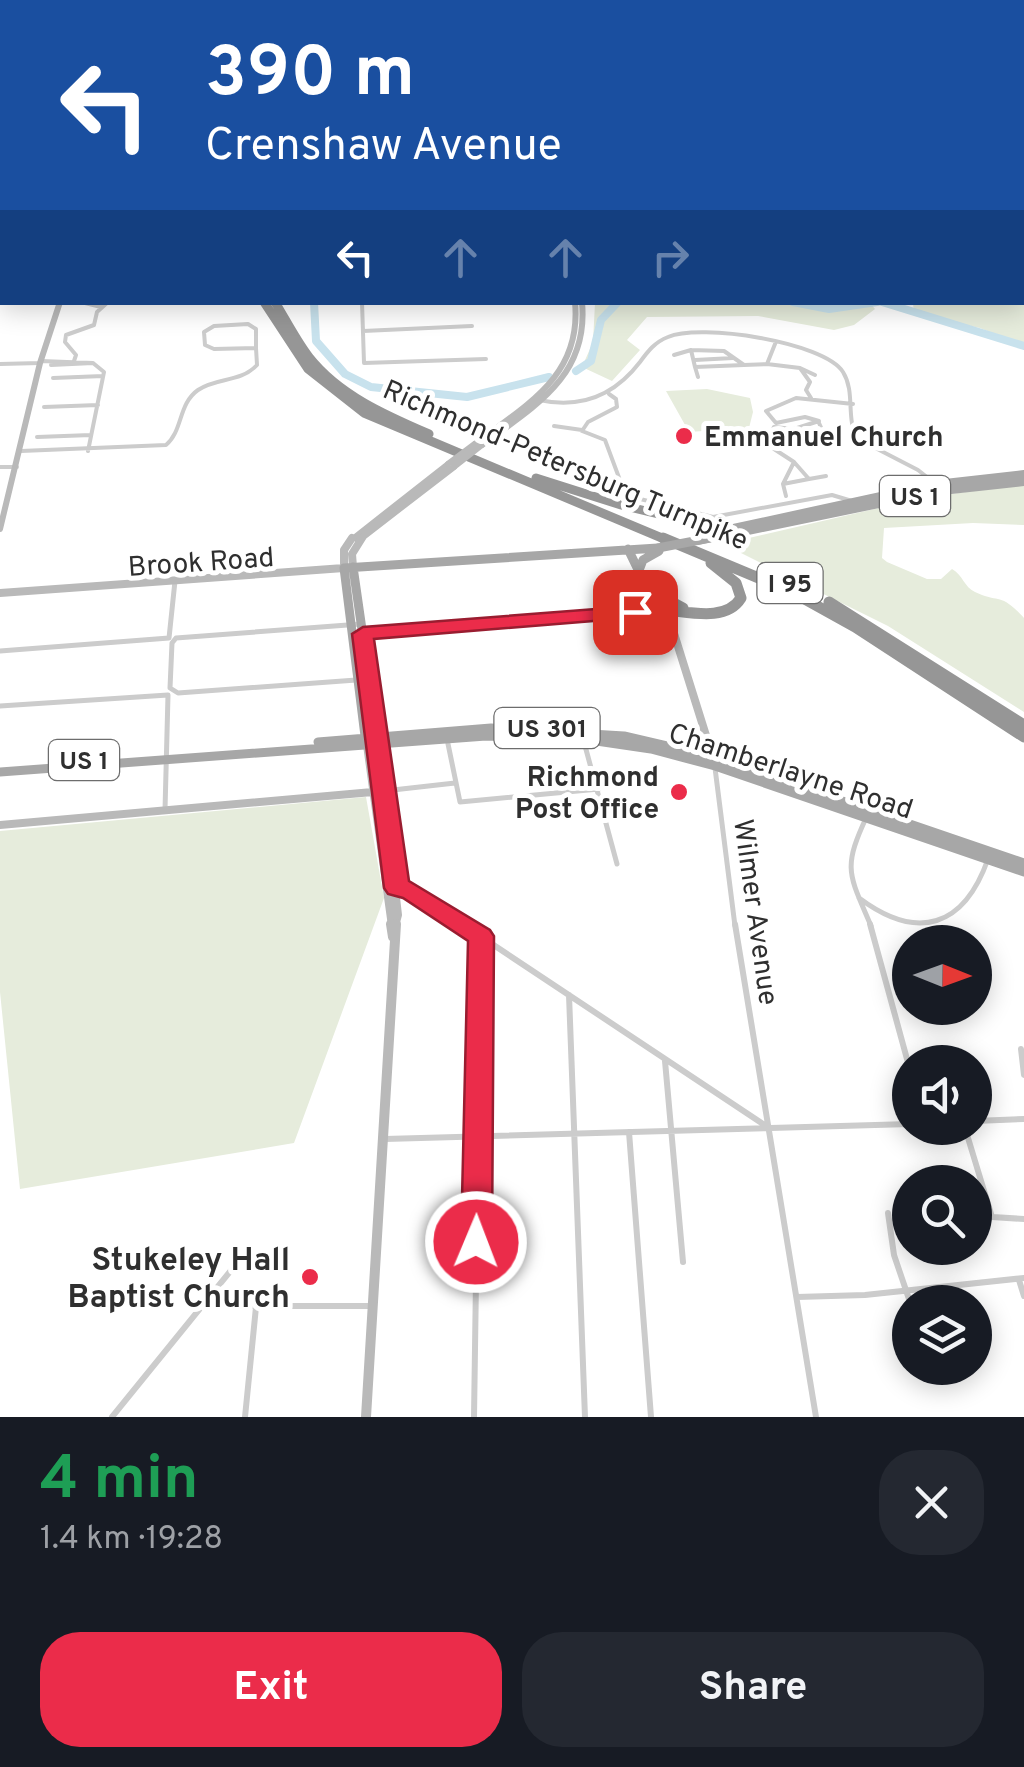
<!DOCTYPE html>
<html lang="en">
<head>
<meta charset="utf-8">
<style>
  :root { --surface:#171b24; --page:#242831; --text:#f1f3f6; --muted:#9ea1a6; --accent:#eb2c4a }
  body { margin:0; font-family:Overpass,sans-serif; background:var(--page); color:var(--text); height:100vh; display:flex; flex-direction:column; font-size:38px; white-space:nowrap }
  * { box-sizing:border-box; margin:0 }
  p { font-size:32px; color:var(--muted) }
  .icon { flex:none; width:55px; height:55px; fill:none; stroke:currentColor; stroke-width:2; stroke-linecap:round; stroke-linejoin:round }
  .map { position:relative; height:1417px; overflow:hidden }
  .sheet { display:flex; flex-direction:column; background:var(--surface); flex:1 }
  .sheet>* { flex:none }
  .hud { position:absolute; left:0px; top:0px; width:1025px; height:305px; box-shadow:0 5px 25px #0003; background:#1a4fa0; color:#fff; overflow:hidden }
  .needle { width:65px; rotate:91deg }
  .tools { position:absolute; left:892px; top:925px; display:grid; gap:20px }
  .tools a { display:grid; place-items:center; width:100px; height:100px; border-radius:50%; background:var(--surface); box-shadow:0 5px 25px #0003; font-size:50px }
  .pin { position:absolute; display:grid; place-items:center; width:85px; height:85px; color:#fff; margin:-42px; border-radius:20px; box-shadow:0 5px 15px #0006 }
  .me { position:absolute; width:110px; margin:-55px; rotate:1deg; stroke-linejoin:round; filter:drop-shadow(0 0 8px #0008) }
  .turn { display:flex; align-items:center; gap:35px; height:210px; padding:0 40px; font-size:45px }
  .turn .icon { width:130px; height:130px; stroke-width:2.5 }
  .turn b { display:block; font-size:70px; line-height:85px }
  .lanes { display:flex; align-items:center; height:95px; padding:0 40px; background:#0003; justify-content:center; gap:50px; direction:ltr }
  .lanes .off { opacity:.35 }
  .round { display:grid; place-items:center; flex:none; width:105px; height:105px; border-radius:40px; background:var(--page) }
  .summary { display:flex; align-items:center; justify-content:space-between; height:170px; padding:0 40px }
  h1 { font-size:60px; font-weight:700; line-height:75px; color:#1e9e55 }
  .button { display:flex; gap:20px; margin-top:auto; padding:20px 40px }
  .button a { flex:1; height:115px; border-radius:40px; background:var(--accent); color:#fff; font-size:40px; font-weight:700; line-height:115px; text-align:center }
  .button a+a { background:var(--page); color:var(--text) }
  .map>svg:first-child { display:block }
  .green { fill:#e6ecdc }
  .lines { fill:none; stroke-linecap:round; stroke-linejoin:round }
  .stream { stroke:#c8e2ed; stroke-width:2.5 }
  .river { stroke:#c8e2ed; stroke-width:8 }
  .street-far3 { stroke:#ccc; stroke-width:2.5 }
  .street-far2 { stroke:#ccc; stroke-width:4 }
  .street-far1 { stroke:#ccc; stroke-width:5 }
  .street { stroke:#ccc; stroke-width:6 }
  .secondary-far2 { stroke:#b9b9b9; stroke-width:6 }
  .secondary-far1 { stroke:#b9b9b9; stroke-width:8 }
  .secondary { stroke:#b9b9b9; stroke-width:10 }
  .primary-far1 { stroke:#a7a7a7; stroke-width:8 }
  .primary { stroke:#a7a7a7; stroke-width:9 }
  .highway-far1 { stroke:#969696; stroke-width:9 }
  .highway { stroke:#969696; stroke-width:11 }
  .secondary-bridge { stroke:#b9b9b9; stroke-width:6 }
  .primary-bridge-far1 { stroke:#a7a7a7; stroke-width:8 }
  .primary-bridge { stroke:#a7a7a7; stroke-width:9 }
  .route { fill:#eb2c4a; stroke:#991d30; stroke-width:2.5 }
  .poi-dot { fill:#eb2c4a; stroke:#fff; stroke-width:4 }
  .labels { text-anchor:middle; stroke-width:10; stroke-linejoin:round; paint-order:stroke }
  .shield { fill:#fff; stroke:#6d6d6d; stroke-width:2.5 }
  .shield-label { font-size:25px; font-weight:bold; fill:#2f2f2f }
  .poi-label { font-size:28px; font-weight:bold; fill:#2f2f2f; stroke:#fff; text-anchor:start }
  .street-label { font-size:28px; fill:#2f2f2f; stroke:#fff }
  .near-poi-label { font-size:32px; font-weight:bold; fill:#2f2f2f; stroke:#fff; text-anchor:end }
</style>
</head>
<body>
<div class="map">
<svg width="1024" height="1417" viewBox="0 0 1024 1417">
  <rect width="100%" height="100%" fill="#fff"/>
  <path class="green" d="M0,0H194L197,2H2V196Z
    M1024,249V346L980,328L914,313L913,303L1022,302Z
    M869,302L875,309L854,325L834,330L758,316L647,317L627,340L640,350L612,381L582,367L593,342L595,303Z
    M707,389L750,398L753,412L746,440L707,439L703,431L689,432L666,391Z
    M1024,484V525L973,523L884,528L882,558L887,562L927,579H941L952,569C963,575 964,587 975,592C1000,604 999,591 1024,618V712L888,626L723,544L922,498Z
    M366,797L384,898L294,1143L20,1189L0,992V831Z"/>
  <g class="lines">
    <path class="stream" d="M290,2L301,0"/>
    <path class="river" d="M314,302L316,341L345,374L371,387L467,397L549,377
      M793,302L829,309L877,302
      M882,302L1024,346
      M576,371L591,361L601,320L618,302"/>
    <path class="street-far3" d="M187,0L195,2
      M543,1L715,0"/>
    <path class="street-far2" d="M81,302L101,307
      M362,302L364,363L486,359
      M248,324L256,329V348L214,349L205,345L204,332L214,326Z
      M363,331L472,326
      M775,344L767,364L800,368L810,382L806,390L811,398
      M691,350L724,351L744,365L695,367Z
      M674,355L691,350
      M695,360L733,358
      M41,361L93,363L51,365
      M74,361L76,355L65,342L66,335L94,325L97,312L108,302
      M0,364L40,363
      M744,365L767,364
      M695,367L698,377
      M800,368L815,375
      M53,378L103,376
      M609,394L616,399L617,407L588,422L582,431L605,440L624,491L632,497L713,517L832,495L852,501
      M539,400C581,409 614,396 640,362C648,351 655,342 668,337C700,323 824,342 843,372C856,393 845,419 858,439L918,470L937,485
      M44,407L98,405
      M819,423L824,434
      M554,426L582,430
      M753,436L770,435
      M37,437L91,435
      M21,451L166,445C183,431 178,404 198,390C217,377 240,383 257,365L256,348
      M88,451L104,372L93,363
      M794,462L809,479L783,484Z
      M794,462L774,449L771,433L774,427L794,429L819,421L805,417L776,423L766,411L796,398L853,404
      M0,467H17
      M809,479L826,476
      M783,484L786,496"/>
    <path class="street-far1" d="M361,624L176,638L172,643L170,688L178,693L370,679
      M353,635L664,610
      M0,651L169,638L175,581
      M0,706L168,695L165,810
      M447,739L460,802L599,789
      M584,742L617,864
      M715,768L735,926
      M384,791L455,783
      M867,816C842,869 849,874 871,926
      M388,887L411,891L466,926
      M859,898C918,942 964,927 988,859"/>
    <path class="street" d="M462,924L766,1126
      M735,924L816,1417
      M870,924L910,1070
      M569,995L585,1417
      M1021,1049L1024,1075
      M665,1061L683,1262
      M975,1121L1024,1119
      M965,1128L992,1217L1024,1219
      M629,1132L651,1417
      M385,1139L910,1124
      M888,1213L894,1255L910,1302
      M1019,1280L1024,1296
      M797,1297L865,1295L1024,1278
      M203,1306H370
      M934,1368L936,1372
      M112,1417L241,1258
      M245,1417L256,1307
      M474,1417L481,937"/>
    <path class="secondary-far2" d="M476,443C528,404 582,375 575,302
      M482,445C535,406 589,376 582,302
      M0,529L40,363L60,302
      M350,541L448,464
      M358,541L454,467"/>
    <path class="secondary-far1" d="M353,567L352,554L362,538
      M0,593L344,568V550L352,538
      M666,608L714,761
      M378,744L398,915L395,926
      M367,745L392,926
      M0,825L384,791"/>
    <path class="secondary" d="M391,924L393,937
      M366,1417L396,924"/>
    <path class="primary-far1" d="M701,535L936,484L1024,474
      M714,538L942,491L1024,482"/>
    <path class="primary" d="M628,549L645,584L659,595
      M353,567L378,741
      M638,573L643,560L659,551
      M318,742L491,728L624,736L714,757L1024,863
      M366,744L344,568L658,548
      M0,772L486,736L583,739L651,749L715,766L1024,872"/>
    <path class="highway-far1" d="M264,302L308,369L364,413L669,541
      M275,302C286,320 296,340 309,357C339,395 385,415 429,434
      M536,478L621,505L708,526L718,537"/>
    <path class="highway" d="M663,538L792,592L855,627L1024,737
      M659,595L683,608
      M829,602L1024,725
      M666,610C690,612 726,622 741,598L736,583L711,563"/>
    <path class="secondary-bridge" d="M448,464L476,443
      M454,467L482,445"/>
    <path class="primary-bridge-far1" d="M697,541L711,538"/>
    <path class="primary-bridge" d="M658,548L710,538"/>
  </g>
  <path class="route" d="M635,606L642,608L645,612L642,617L374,639L409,881L490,930L494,936L492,1242L487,1251L476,1255L466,1251L461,1242L468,941L403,898L388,894L384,888L352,634L363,627Z"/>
  <g class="poi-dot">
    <circle cx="684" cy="436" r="10"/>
    <circle cx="679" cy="792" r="10"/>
    <circle cx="310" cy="1277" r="10"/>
  </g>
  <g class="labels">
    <g class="shield">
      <rect x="880" y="476" width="70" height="40" rx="8"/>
      <rect x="757.5" y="563" width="65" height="40" rx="8"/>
      <rect x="494.5" y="708" width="105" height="40" rx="8"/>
      <rect x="49" y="740" width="70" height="40" rx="8"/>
    </g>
    <g class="shield-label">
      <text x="915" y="505">US 1</text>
      <text x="790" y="592">I 95</text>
      <text x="547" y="737">US 301</text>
      <text x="84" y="769">US 1</text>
    </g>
    <g class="poi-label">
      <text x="704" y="446">Emmanuel Church</text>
      <text x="659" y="786" text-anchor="end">Richmond<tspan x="659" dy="32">Post Office</tspan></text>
    </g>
    <g class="street-label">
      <text transform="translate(566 464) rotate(23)" y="10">Richmond-Petersburg Turnpike</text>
      <text transform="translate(201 561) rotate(-4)" y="10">Brook Road</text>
      <text transform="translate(791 770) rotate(18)" y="10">Chamberlayne Road</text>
      <text transform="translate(757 912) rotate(82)" y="10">Wilmer Avenue</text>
    </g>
    <g class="near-poi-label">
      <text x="290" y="1270">Stukeley Hall<tspan x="290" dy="37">Baptist Church</tspan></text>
    </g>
  </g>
</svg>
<div class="tools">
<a><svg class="needle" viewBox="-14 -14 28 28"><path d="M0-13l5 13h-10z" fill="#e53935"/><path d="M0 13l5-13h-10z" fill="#9ea1a6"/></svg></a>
<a><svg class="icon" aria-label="sound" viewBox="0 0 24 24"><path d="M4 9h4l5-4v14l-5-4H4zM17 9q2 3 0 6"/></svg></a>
<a><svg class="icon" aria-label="search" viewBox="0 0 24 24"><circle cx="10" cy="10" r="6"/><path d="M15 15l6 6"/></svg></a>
<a><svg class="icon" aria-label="layers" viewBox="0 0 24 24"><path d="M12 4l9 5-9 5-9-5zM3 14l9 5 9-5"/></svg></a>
</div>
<div class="pin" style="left:635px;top:612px;background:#d93025"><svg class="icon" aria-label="arrive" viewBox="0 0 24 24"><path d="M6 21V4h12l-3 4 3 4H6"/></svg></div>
<svg class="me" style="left:476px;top:1242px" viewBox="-20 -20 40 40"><circle r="17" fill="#eb2c4a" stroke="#fff" stroke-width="3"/><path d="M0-11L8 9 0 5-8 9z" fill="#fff"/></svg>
<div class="hud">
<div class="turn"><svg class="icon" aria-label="left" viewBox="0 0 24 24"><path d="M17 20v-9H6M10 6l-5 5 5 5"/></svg><div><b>390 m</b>Crenshaw Avenue</div></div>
<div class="lanes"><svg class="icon" aria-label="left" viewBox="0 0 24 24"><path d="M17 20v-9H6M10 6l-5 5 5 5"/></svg><svg class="icon off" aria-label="ahead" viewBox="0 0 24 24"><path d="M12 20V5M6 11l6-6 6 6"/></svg><svg class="icon off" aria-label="ahead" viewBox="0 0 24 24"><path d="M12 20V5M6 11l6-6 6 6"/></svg><svg class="icon off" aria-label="right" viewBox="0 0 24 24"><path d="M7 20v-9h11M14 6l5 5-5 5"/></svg></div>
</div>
</div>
<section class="sheet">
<div class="summary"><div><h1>4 min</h1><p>1.4 km · 19:28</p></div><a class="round"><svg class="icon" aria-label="close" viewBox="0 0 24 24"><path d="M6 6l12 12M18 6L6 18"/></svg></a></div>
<div class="button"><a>Exit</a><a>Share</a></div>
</section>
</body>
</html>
